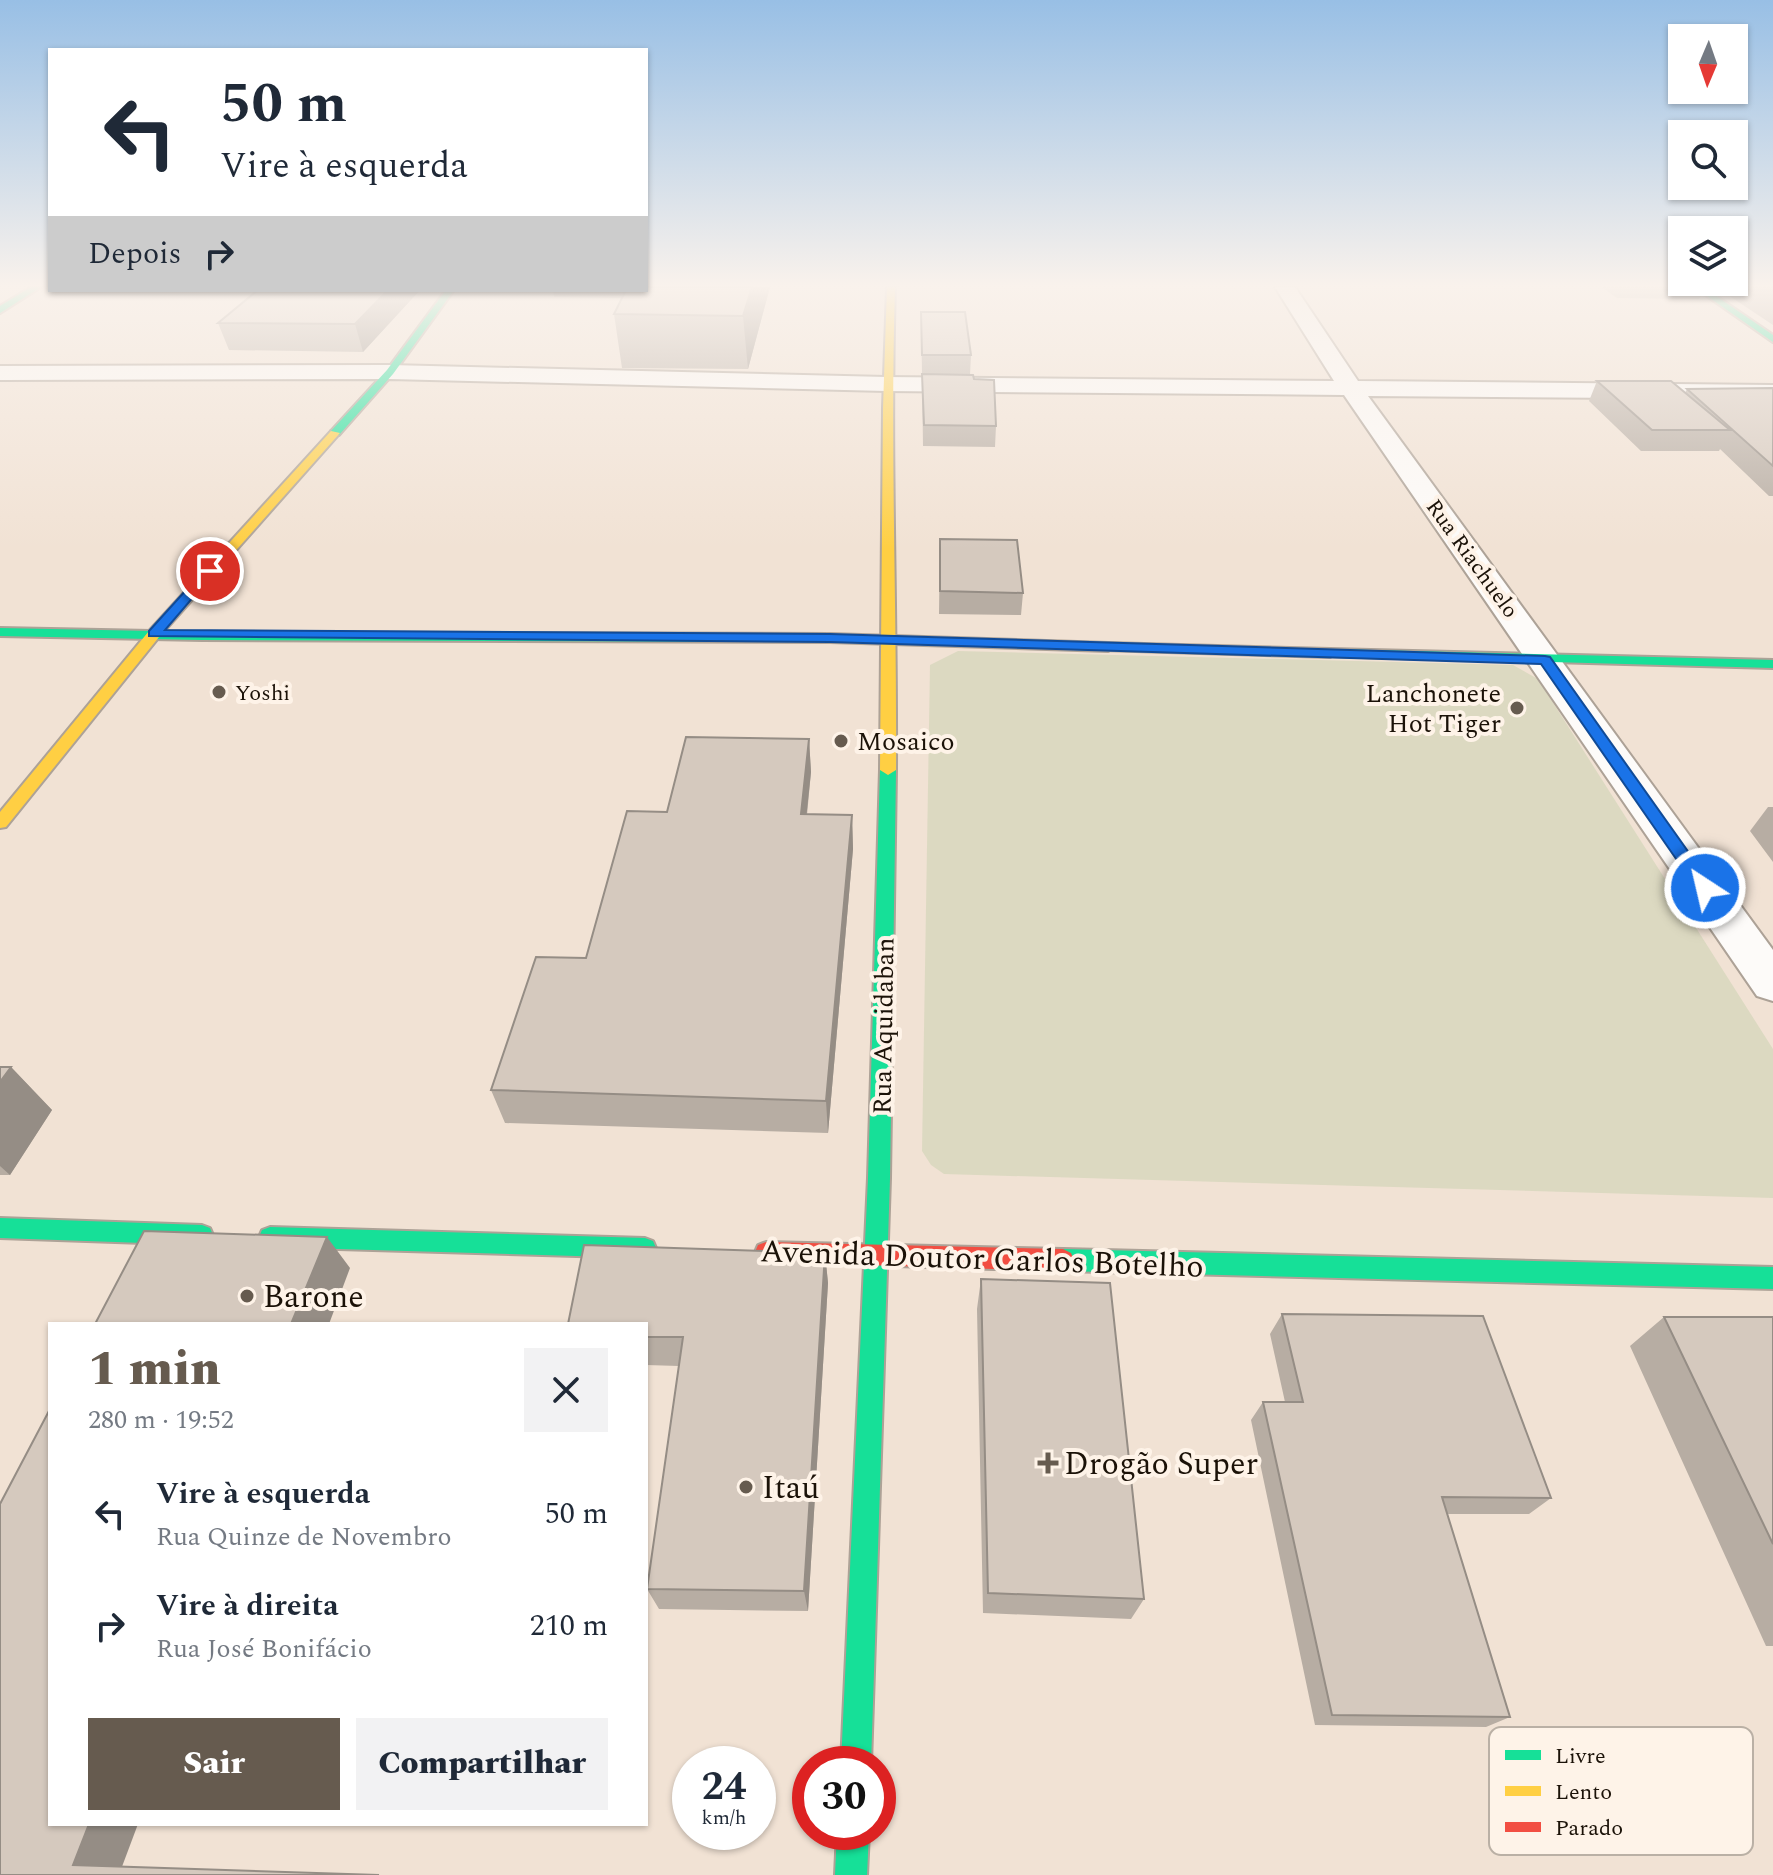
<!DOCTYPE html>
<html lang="pt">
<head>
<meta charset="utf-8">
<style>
  :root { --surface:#fff; --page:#f2f2f3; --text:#1f2937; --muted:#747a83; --accent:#665b4f }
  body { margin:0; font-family:Spectral,serif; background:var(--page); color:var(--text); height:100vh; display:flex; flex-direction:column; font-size:30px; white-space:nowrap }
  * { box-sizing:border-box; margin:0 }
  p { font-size:26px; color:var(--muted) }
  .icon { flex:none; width:44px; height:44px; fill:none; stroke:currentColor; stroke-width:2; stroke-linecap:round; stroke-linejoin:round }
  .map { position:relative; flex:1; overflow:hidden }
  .panel { position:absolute; left:48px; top:1322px; width:600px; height:504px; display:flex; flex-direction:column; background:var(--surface); border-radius:0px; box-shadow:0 2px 6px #0004 }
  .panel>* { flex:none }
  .hud { position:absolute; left:48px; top:48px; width:600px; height:244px; border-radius:0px; box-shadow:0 2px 6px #0004; background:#fff; color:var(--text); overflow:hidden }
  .needle { width:52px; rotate:182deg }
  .tools { position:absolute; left:1668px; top:24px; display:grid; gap:16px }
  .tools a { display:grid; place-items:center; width:80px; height:80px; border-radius:0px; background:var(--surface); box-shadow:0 2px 6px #0004; font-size:40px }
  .speed { position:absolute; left:672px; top:1746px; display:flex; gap:16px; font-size:40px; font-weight:700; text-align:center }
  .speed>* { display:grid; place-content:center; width:104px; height:104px; border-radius:50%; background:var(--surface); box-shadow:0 2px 6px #0004; line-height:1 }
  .speed small { font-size:20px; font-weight:400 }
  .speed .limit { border:12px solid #d22; background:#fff; color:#111 }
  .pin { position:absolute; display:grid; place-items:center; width:68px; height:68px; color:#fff; margin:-34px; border:4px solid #fff; border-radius:50%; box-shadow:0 2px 8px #0007 }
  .me { position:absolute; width:88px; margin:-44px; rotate:325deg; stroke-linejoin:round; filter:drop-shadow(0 0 6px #0008) }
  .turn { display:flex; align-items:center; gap:28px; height:168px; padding:0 40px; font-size:36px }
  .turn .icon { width:104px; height:104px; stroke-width:2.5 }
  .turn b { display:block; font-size:56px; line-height:68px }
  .then { display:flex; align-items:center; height:76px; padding:0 40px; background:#0003; gap:16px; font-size:30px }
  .round { display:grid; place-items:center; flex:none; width:84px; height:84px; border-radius:0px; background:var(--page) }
  .headline { display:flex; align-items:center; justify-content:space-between; height:136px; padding:0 40px }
  h1 { font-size:48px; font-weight:800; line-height:60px; color:var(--accent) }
  .button { display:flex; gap:16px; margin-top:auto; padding:16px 40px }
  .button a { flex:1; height:92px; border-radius:0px; background:var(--accent); color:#fff; font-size:32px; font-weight:800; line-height:92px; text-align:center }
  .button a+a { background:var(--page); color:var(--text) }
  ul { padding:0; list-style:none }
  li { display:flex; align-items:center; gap:24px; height:112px; padding:0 40px }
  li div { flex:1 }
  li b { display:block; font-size:30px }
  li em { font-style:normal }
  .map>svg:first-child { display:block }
  .green { fill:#dcd9c1 }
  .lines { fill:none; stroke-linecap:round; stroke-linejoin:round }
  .street-casing { stroke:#ada297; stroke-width:4 }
  .fast-casing { stroke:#ada297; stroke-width:4 }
  .slow-casing { stroke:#ada297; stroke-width:4 }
  .jam-casing { stroke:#ada297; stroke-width:4 }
  .street { fill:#fdfbf9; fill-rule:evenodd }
  .fast { fill:#16e098; fill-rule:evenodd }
  .slow { fill:#ffcf43; fill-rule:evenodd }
  .jam { fill:#f24e42; fill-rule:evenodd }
  .wall { fill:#b7ada3 }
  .shaded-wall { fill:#958d85 }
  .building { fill:#d5c9be; stroke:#958d85; stroke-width:2 }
  .route { fill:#1a73e8; stroke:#114b97; stroke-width:2 }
  .poi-dot { fill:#665b4f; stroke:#fef3e8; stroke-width:3 }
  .labels { text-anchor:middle; stroke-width:8; stroke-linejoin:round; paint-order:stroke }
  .far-street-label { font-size:22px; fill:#1b1208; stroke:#fef3e8 }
  .far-poi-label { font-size:22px; fill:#1b1208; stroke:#fef3e8; text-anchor:start }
  .poi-label { font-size:26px; fill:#1b1208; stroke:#fef3e8; text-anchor:end }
  .street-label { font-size:26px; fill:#1b1208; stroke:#fef3e8 }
  .near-street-label { font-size:32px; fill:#1b1208; stroke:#fef3e8 }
  .near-poi-label { font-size:32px; fill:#1b1208; stroke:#fef3e8; text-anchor:start }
  .key { fill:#fef3e8; stroke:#bab0a5; stroke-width:2 }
  .key-label { font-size:22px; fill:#1b1208 }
</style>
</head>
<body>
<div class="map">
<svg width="1773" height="1875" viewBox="0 0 1773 1875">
  <rect width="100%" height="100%" fill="#f1e2d4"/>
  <path class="green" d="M958,651L1513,665L1538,679L1773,1049V1198L944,1174L931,1165L922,1151L930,665Z"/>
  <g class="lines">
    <defs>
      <path id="street" d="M1275,287H1295L1358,381L1773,385V399L1368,396L1773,950V1001L1757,996L1344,395L886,391L390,379L0,380V366L390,365L886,377L1334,381Z"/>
      <path id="fast" d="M31,287H41L0,313V306Z
        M1694,287H1703L1773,335V342Z
        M446,290H454L393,374L339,435H331V431L387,370Z
        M0,628L202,632L830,634L1108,643L1115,647L1108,651L830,642L202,640L0,636Z
        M1330,649L1773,660V668L1325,656L1323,653Z
        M888,765L896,770L890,1178L871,1764H841L868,1178L880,770Z
        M0,1218L202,1225L210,1228L213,1235L210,1242L202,1245L0,1238Z
        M270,1227L645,1238L653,1241L656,1248L653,1255L645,1258L270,1247L262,1244L259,1237L262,1230Z
        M1063,1249L1773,1267V1289L1063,1271L1055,1267L1052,1260L1055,1253Z
        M837,1832H869L867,1875H835Z"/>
      <path id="slow" d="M887,287H895C890,448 897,609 896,770L888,775L880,770L883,408Z
        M331,431L340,433L159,637L6,827L0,828V812L149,631Z"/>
      <path id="jam" d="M1108,643L1330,649L1337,653L1330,657L1103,650L1101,647Z
        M766,1242L1063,1249L1071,1253L1074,1260L1071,1267L1063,1271L766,1262L758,1259L755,1252L758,1245Z"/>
    </defs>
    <use href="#street" class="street-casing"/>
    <use href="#fast" class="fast-casing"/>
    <use href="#slow" class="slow-casing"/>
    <use href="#jam" class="jam-casing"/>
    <use href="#street" class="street"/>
    <use href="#fast" class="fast"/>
    <use href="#slow" class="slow"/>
    <use href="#jam" class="jam"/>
  </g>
  <path class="wall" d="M770,287L748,369L622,368L614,314L623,298L554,297L553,290H646Z
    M1601,287H1705L1699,299L1617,298Z
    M1716,287H1773V325Z
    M258,290H420L363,352L229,350L218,323Z
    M921,312L971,355L970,375L922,374Z
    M922,374L974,379L996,426L995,447L923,446Z
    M1597,381L1685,393L1687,389L1773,388V496H1769L1720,449L1719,451H1641L1589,401Z
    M940,539L1023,593L1021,615L939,614Z
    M809,739L811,772L807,815H852L853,849L828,1133L505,1123L491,1090L586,958L667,812Z
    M1768,807H1773V862L1750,831Z
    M0,1067H11L52,1110L10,1175H0Z
    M825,1253L828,1283L808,1611L659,1609L647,1589L679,1366L646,1365V1324Z
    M981,1279L1144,1599L1131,1619L983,1613L977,1309Z
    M1282,1314L1551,1498L1529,1514H1447L1510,1717L1486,1727L1315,1725L1251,1420L1263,1402H1285L1270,1334Z
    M1664,1317H1773V1646H1766L1630,1346Z"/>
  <path class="shaded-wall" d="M752,287H770L748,369L743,316Z
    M388,290H420L363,352L355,324Z
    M809,739L811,772L803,848L801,814Z
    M852,815L853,849L828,1133L826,1101Z
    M11,1067L52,1110L10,1175L0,1166V1082Z
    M327,1237L350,1268L329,1324H291Z
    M825,1253L828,1283L808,1611L804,1591Z
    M89,1824H138L120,1872L73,1865Z"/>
  <path class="building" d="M646,287H752L743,316L614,314L626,290H646Z
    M258,290H388L355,324L218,323Z
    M921,312H965L971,355H922Z
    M922,374L973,375L974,379L994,380L996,426L924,425Z
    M1597,381H1671L1730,430H1652Z
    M1773,388V466L1687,389Z
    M940,539L1017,540L1023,593L940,591Z
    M686,737L809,739L801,814L852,815L826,1101L491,1090L536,957L586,958L627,811L667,812Z
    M0,1067H11L0,1082Z
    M144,1231L327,1237L291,1324H95Z
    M584,1245L825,1253L804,1591L647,1589L683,1337H646V1324H568Z
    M981,1279L1110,1283L1144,1599L988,1593Z
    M1282,1314L1483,1316L1551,1498L1442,1497L1510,1717L1332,1715L1263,1402H1303Z
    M1664,1317H1773V1544Z
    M50,1409V1824H89L73,1865L379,1875H0V1504Z"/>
  <linearGradient id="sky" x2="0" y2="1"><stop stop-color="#98bfe5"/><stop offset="0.52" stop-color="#f9f2ec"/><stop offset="1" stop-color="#f9f2ec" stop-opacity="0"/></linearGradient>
  <rect width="1773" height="549" fill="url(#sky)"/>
  <path class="route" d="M210,567L214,568V573L165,630L830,634L1545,656L1550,657L1714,888L1705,894L1699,892L1541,664L830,642L149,636V631L206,568Z"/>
  <g class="poi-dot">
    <circle cx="219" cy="692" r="8"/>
    <circle cx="1517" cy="708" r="8"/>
    <circle cx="841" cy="741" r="8"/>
    <circle cx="247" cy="1296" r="8"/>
    <path d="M1044 1451h8v8h8v8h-8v8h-8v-8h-8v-8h8z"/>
    <circle cx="746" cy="1487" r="8"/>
  </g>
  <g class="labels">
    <g class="far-street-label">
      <text transform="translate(1473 558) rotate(54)" y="8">Rua Riachuelo</text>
    </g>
    <g class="far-poi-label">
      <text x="235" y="700">Yoshi</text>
    </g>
    <g class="poi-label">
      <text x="1501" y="702">Lanchonete<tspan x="1501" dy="30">Hot Tiger</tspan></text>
      <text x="857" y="750" text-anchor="start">Mosaico</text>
    </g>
    <g class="street-label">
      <text transform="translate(883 1026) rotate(-89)" y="9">Rua Aquidaban</text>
    </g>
    <g class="near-street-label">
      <text transform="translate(982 1258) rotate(2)" y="11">Avenida Doutor Carlos Botelho</text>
    </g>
    <g class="near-poi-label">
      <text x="263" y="1307">Barone</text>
      <text x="1064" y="1474">Drogão Super</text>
      <text x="762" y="1498">Itaú</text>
    </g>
  </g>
  <rect x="1489" y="1727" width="264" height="128" rx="12" class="key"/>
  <rect x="1505" y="1750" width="36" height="10" fill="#16e098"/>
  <rect x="1505" y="1786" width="36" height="10" fill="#ffcf43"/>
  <rect x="1505" y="1822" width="36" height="10" fill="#f24e42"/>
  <g class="key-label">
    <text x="1555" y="1763">Livre</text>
    <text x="1555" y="1799">Lento</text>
    <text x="1555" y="1835">Parado</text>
  </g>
</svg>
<div class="tools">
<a><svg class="needle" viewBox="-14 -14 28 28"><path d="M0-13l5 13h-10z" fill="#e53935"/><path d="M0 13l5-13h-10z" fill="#747a83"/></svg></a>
<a><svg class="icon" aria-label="search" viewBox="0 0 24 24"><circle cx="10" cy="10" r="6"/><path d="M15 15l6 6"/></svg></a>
<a><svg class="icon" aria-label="layers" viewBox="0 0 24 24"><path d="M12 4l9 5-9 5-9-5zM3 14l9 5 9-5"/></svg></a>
</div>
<div class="speed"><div>24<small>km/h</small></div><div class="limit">30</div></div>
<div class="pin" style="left:210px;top:571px;background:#d93025"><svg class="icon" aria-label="arrive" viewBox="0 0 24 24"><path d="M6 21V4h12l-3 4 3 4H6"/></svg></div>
<svg class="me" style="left:1705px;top:888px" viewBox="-20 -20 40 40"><circle r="17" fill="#1a73e8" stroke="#fff" stroke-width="3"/><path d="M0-11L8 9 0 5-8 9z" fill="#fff"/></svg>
<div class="hud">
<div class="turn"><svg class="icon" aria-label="left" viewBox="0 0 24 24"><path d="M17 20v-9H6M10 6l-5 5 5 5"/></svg><div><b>50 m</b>Vire à esquerda</div></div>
<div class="then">Depois<svg class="icon" aria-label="right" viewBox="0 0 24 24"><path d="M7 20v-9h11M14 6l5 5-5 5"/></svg></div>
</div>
<section class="panel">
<div class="headline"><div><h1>1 min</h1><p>280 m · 19:52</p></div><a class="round"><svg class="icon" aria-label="close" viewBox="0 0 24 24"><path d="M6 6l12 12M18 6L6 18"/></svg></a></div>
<ul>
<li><svg class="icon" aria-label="left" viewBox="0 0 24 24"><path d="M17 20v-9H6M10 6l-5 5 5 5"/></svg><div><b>Vire à esquerda</b><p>Rua Quinze de Novembro</p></div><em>50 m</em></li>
<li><svg class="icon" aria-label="right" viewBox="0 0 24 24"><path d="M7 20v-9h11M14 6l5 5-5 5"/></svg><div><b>Vire à direita</b><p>Rua José Bonifácio</p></div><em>210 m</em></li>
</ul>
<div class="button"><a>Sair</a><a>Compartilhar</a></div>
</section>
</div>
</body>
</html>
